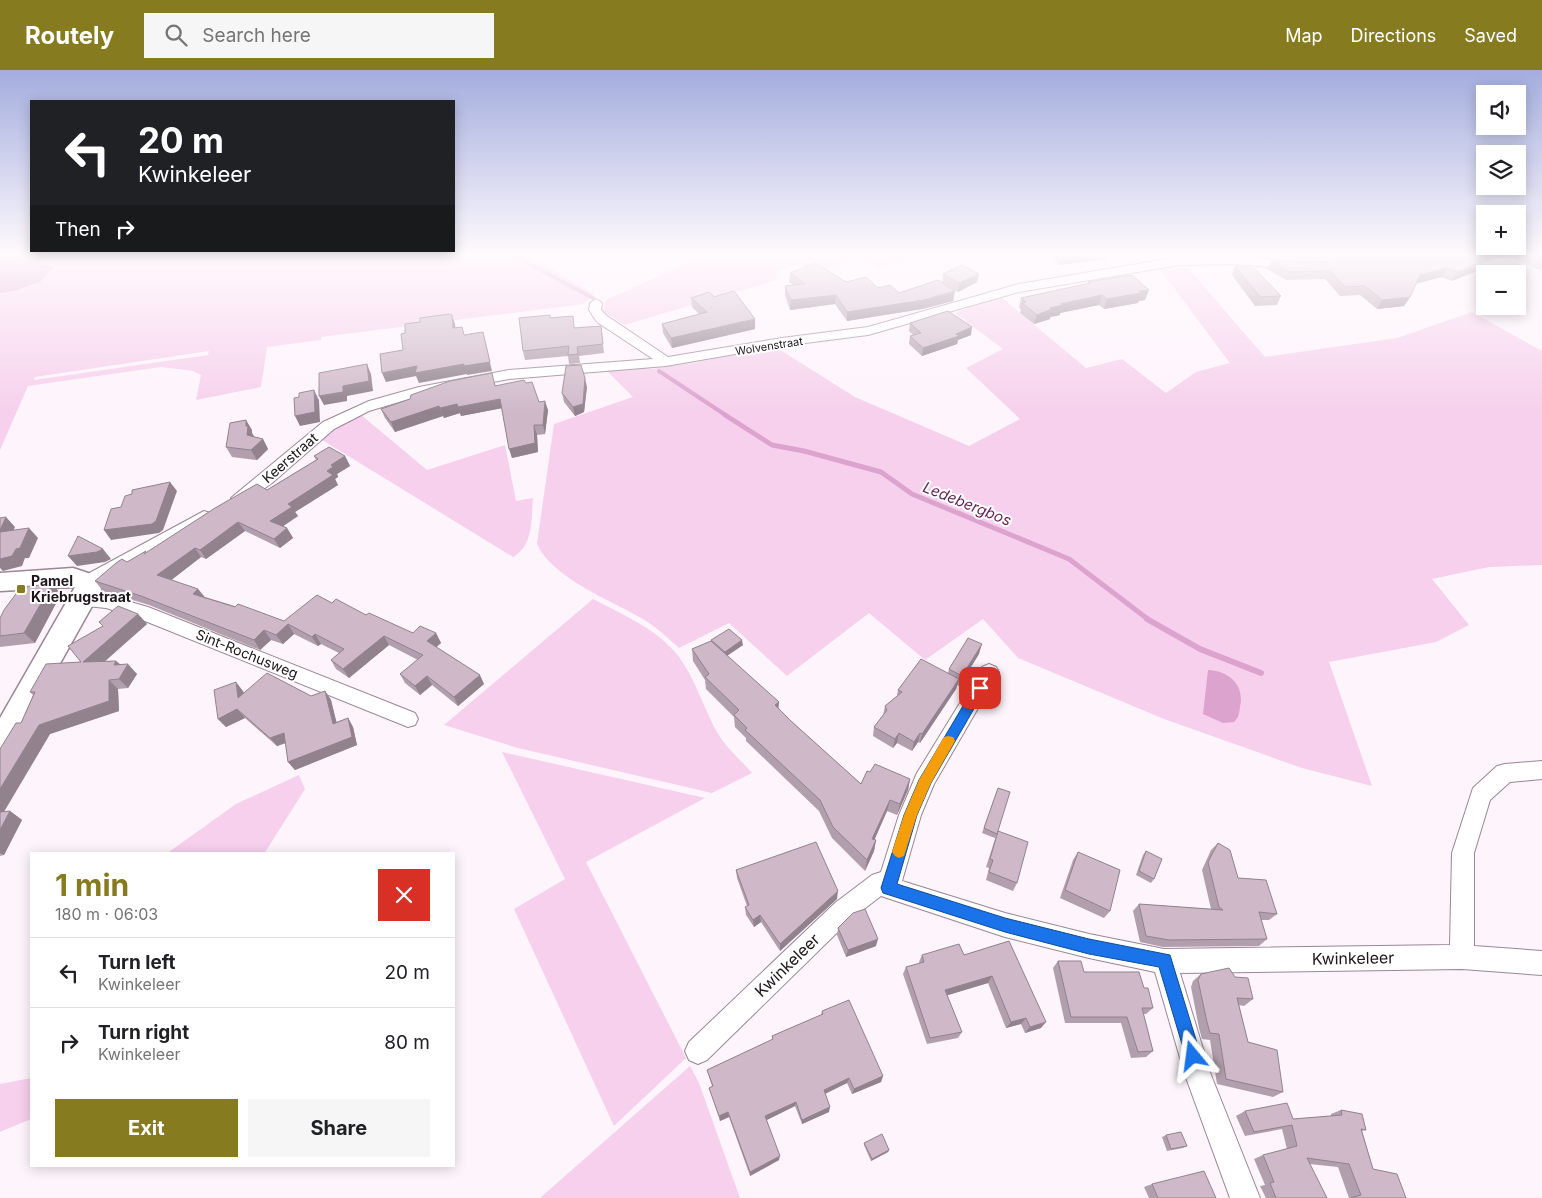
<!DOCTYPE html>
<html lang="en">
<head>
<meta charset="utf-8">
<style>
  :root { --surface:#fff; --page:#f6f6f6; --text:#202124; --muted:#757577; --line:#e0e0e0; --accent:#877b20 }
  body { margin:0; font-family:Inter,sans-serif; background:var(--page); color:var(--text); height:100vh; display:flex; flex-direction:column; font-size:19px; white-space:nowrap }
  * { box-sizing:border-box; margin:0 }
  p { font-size:16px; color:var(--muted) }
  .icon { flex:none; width:28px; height:28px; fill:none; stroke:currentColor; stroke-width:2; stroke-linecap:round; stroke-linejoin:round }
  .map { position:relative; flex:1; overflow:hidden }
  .details { position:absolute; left:30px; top:782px; width:425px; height:315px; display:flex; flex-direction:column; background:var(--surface); border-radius:0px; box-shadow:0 2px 12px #0003 }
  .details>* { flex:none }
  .guide { position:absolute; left:30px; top:30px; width:425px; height:152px; border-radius:0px; box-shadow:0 2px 12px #0003; background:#202124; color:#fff; overflow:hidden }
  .fabs { position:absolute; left:1476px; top:15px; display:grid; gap:10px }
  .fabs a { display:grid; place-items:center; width:50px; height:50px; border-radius:0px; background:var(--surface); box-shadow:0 2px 12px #0003; font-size:25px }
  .pin { position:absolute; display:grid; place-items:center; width:42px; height:42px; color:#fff; margin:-21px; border-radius:10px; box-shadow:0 2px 8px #0006 }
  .me { position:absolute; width:55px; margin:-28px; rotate:344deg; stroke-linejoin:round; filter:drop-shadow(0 0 4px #0008) }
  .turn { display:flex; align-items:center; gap:18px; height:105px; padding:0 25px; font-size:22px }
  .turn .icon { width:65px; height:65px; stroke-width:2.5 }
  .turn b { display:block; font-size:35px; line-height:42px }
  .then { display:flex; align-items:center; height:48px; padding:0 25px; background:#0003; gap:10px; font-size:19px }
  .round { display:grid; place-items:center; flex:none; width:52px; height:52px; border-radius:0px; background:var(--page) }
  .overview { display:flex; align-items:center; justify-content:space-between; height:85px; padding:0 25px }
  h1 { font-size:30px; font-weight:700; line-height:38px; color:var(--accent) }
  .button { display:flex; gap:10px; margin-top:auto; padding:10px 25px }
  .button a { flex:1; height:58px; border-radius:0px; background:var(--accent); color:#fff; font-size:20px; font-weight:700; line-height:58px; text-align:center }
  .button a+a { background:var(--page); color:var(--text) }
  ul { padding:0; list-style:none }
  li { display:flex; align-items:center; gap:15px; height:70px; padding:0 25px; border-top:1px solid var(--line) }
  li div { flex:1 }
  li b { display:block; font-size:19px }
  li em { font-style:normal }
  header { display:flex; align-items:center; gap:30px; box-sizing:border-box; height:70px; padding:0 25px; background:var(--accent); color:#fff }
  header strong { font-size:24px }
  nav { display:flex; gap:28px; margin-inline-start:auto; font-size:18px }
  .search { width:350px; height:45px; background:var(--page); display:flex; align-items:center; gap:12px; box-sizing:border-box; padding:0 18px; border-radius:0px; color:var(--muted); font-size:19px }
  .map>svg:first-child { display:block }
  .green { fill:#f6d0ec; fill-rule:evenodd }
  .water { fill:#dca3ce }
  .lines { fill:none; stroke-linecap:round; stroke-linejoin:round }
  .stream-far2 { stroke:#dca3ce; stroke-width:4 }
  .stream-far1 { stroke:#dca3ce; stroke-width:5 }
  .stream { stroke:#dca3ce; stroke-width:6 }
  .street-casing { stroke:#9a8695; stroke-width:2 }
  .secondary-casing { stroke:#9a8695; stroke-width:3 }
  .street { fill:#fff; fill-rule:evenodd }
  .secondary { fill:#fff; fill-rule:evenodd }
  .wall { fill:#b29fad }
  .shaded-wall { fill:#91828d }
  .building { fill:#cfb9c9; stroke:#91828d }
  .route { fill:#1a73e8; stroke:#114b97 }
  .slow { fill:#f59e0b }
  .poi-dot { fill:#877b20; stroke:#fff; stroke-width:2 }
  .labels { text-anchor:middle; stroke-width:4; stroke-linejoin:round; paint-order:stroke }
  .far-street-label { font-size:11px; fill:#1c151a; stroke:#fff }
  .street-label { font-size:14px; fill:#1c151a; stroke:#fff }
  .poi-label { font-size:14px; font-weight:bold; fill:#1c151a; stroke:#fff; text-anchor:start }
  .water-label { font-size:15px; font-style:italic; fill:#611f55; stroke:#fff }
  .near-street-label { font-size:16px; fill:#1c151a; stroke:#fff }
</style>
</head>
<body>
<header>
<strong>Routely</strong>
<div class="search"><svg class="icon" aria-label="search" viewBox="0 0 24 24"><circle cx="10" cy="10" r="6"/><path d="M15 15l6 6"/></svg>Search here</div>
<nav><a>Map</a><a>Directions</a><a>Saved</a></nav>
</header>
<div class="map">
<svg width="1542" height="1128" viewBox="0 0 1542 1128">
  <rect width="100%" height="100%" fill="#fef4fb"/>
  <path class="green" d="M0,184H527L593,224L584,234L321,267V270L267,277L261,317L196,330L201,305L193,301L161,297L28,316L0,380V223L14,221L53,197L17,187H0ZM209,281L208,285L34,310L35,307Z
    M707,184H916L880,199L858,186L818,202L796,195L776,202L777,210L624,255L603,241L606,230Z
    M1187,197L1265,287L1397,268L1472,242L1542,281V495L1489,497L1432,509L1469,555L1436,572L1329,592L1372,716L1302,698L1164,649L1018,588L983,549L925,590L869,543L787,606L729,553L679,578C668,568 656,557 643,549C611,530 553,509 537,474L554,354L633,327L605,299L639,297L652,299L693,293L774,276L855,327L969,376L1020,349L966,298L1003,279L955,243L1000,226L1086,298L1122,289L1166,323L1196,302L1230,293L1159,198Z
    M360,344L427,400L505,375L516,431L533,428C531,449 534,475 513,487L319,368L340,353Z
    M593,529C621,544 653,557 674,581C693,602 703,637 717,662C725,677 741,690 752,703L712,723L518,678L444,655Z
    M502,682L705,728L586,792L686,988L614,1056L514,839L565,809Z
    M299,705L305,719L264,784H166L236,734Z
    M690,996L699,1013L740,1128H540Z
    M31,1008V1049L0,1062V1014Z"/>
  <path class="water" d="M0,187H17L54,197L40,212L14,221L0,223Z
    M1208,600C1230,601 1245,616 1240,637C1239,644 1239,647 1234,652L1223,653L1203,644Z"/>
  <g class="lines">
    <path class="stream-far2" d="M511,184L593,228
      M659,301L727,346"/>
    <path class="stream-far1" d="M725,345L772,375L804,381L881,402L912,424L1069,489L1149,550"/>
    <path class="stream" d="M1147,549L1200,579L1261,603"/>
    <defs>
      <path id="street" d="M1335,184H1351L1323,198L1303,200L1237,194L1179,195L1019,222L868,265L782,276L666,296L509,309L419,326L369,341L334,359L272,413L245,432L239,433L233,432L231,428L323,352L369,331L419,317L509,300L653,289L597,252L589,240L590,233L596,229L602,233L601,240L607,246L668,287L782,268L868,257L1019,214L1179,187L1237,186L1303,192H1317Z
        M204,441L210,443L212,447L210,451L94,517L88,518L82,517L79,512L82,507Z
        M83,523L106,525L148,537L415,643L418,649L415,655L408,657L135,547L106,538L77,535L74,530L77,525Z
        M989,594L996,597L999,602L934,714L921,745L902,811L1005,843L1089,864L1164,879L1450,875L1452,783L1473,718L1497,696L1505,694L1542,691V709L1510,712L1490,730L1474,783V876L1542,881V905L1462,899L1180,903L1211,1005L1260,1128H1230L1185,1005L1155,902L1089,888L1005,867L881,826L851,849L707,990L698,994L689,990L685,981L689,972L835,833L872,805L881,802L899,745L917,703L982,597Z"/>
      <path id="secondary" d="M73,498L97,506L100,512L101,520L10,683L0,686V648L75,517L0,521V503Z"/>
    </defs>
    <use href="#street" class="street-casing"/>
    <use href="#secondary" class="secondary-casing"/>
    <use href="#street" class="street"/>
    <use href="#secondary" class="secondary"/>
  </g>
  <path class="wall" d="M1049,184H1107L1106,189L1059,195Z
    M1244,184H1331L1317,190L1245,185Z
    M1342,184H1542V201L1508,185L1482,193L1477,201L1452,211L1442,207L1416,213L1410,227L1404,236L1377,239L1360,225L1340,226L1325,209L1286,210L1267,199L1271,190L1307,193L1328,191Z
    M1235,196L1281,226L1277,235L1255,236L1232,205Z
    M790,203L846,212L899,223L942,213L943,204H979L977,212L958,222L945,215L955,221L953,231L922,239L847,251L835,234L790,240L785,225V216L793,215L789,212Z
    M1088,212L1145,230L1139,231L1138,233L1104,239L1099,235L1060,243V245L1050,247V249L1034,254L1020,243L1021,239L1019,238L1021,228L1087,214Z
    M714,227L755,249V259L672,278L663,263L662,254L699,244L692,237L691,228Z
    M550,245L551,248L575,258L601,256L604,283L579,286L580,293L569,294L568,286L525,290L523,281Z
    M910,253L971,265L958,270L957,274L922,286L909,274L910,266L913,265L909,261Z
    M496,315L539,332L548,340L545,364L537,365L538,382L512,388L502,338L461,346L460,343L444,348L443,346L395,362L385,348L381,339Z
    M587,317L584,342L575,346L564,332L562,323Z
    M252,360V363L253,367L263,369L268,379L257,390L232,387L226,377Z
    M314,386H345L350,396L337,404L338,407L335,409L338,415L295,442L298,446L283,456L287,458L293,468L280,478L245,461L206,489L201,487L171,510L198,519L205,527L284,551L332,533L413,563H436L441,573L436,577L484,614L458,636L432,615L420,625L405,613L400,604L418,590L389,575L349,608L336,599L331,590L339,583L321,574L318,576L294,564L283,574L271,570L260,580L149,535L103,521L95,511L127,492L147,483L267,420L316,390Z
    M61,524L35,573L0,577V548Z
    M138,544L147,554L104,591H116L120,594L137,604L128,618L118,619L119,641L50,664L4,742L10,741L22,750L4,785L0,786V679L21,653L33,625L30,622L81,592Z
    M711,570L743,575L727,586L779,632L778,639L791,651L861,714L870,702L910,709L908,720L897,745L887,741L874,770H876L874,781L865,801L832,768L819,741L746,671V668L735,657L734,647L706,619L705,610L693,591L692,579L711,572Z
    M979,584L959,616L957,615L956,619L920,673L918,672L912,681L897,673L893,678L873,666L874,657L883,646L885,636L897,626L898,620L948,603L949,599Z
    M243,621L244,623L311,626L325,621L331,630L336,652L348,648L353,657L357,675L295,700L288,692L286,673L277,676L245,648L226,657L218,649Z
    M998,718L997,764L995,768L982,763Z
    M998,761L1017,813L1013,821L986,810L989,798L986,797L995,769Z
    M1218,773L1238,808L1277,844L1269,850H1261L1267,869L1259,876L1163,877L1140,872L1133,841L1139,834L1211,839L1202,800L1211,780Z
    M1146,781L1154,809L1151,813L1136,805L1143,785Z
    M1078,782L1110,841L1104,848L1060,828L1073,790Z
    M736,800L837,829L780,881L761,852L754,857L746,845L745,837L747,836L737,808Z
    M838,858L876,876L846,887L837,865Z
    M1009,871L1041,958L1025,963L1021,954L1006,958L988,913L947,925L962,962L958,968L927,974L903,904L906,897L920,894L919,892L922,885H964Z
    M1058,891L1084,902L1144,918L1153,938L1146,944H1143L1153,981L1146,987L1131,988L1121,953H1065L1053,898Z
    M1201,904L1235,907L1253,929L1244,936L1239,935L1248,972L1283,1022L1273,1027L1217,1014L1210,970L1202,969L1199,958L1191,917L1193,911Z
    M822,941L883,1006L881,1012L852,1024L847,1013L825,1023L829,1042L802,1054L795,1036L766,1050L779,1090L750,1106L729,1047L720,1051L711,1023L709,1018L712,1016L707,1000L772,970V966L821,945Z
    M1341,1040L1366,1060L1362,1061L1373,1099L1406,1128H1348H1349L1338,1097L1309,1094L1327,1128H1266L1260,1116L1265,1115L1254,1089L1263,1085L1287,1079L1282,1059L1245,1066L1236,1046L1245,1041L1293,1049L1331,1046V1044Z
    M1166,1065L1187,1076L1183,1078L1167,1081L1162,1067Z
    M864,1073L889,1080L888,1082L871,1091L864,1075Z
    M1152,1114L1216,1128H1149L1144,1117Z"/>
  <path class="shaded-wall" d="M1078,184H1107L1106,189L1059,195L1062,186Z
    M1320,184H1331L1317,190Z
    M1490,184H1509L1508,185L1482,193L1477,201L1452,211L1457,202L1474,189Z
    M1447,198L1442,207L1415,214L1420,205Z
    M979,204L977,212L958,222L959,213Z
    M1149,220L1145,230L1139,231L1138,233L1104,239L1107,229L1139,221Z
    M955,221L953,231L922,239L847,251V242Z
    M836,225L835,234L790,240L791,230Z
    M1102,225L1099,235L1060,243V245L1050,247V249L1034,254L1037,245L1050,238L1061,234Z
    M1410,227L1404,236L1377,239L1382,230Z
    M452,245L455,254L456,267L453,258Z
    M755,249V259L672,278L671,268Z
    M972,257L971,265L958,270L957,274L922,286L923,278Z
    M483,262L492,301L467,305V304L419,313L416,306L386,312L382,303Z
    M367,294L371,304L373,321L347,326V331L324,335L319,326L343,316Z
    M585,308L587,317L584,342L575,346L573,337Z
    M314,320L319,330L320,352L300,356L295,346Z
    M500,329L503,338L461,346L458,337Z
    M545,331L548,340L545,364L543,355Z
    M457,334L460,343L444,348L440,338Z
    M439,336L443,346L395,362L391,352Z
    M246,350L252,360V363L254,366L253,375L247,365L246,356Z
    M534,355L537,365L538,382L512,388L509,379Z
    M263,369L268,379L257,390L251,380Z
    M345,386L350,396L337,404L338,407L335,409L338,415L295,442L298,446L276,461L270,451L288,434L327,401L331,395Z
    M170,412L177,421L163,460L159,463L111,470L104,460Z
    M6,447L15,457L8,472L0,464V460Z
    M238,452L245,461L206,489L200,480Z
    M29,458L38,468L29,488H25L22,496L3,501L0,498V489L16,479Z
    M287,458L293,468L280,478L274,469Z
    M195,478L201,487L165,515L157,505Z
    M103,479L111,489L105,492L77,496L68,486Z
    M52,514L61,524L35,573L24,563Z
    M198,519L205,528L193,524Z
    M138,544L147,554L93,602L83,592Z
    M288,554L294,564L283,574L276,565Z
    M264,560L271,570L260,580L254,570Z
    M436,563L441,573L432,581L427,571Z
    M315,564L321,574L318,576L312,567Z
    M384,566L389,575L349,608L343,599Z
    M742,570L743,575L725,587V582Z
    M982,574L979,584L959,616L962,606Z
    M116,591L125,599L128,594L137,604L128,618L119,609L114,595Z
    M480,605L484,614L458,636L454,627Z
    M427,606L432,615L420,625L415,616Z
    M959,609L956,619L920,673L922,664Z
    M109,610L118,619L119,641L50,664L0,748V719L39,655Z
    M236,612L243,621L245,637L238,628Z
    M325,621L331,630L339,662L333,654Z
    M779,632L778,644L775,635Z
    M237,639L245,648L226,657L218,649Z
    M348,648L353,657L357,675L295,700L288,692Z
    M284,663L291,671L277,676L270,668Z
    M899,663L897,673L893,678L895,669Z
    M920,663L918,672L912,681L914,672Z
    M910,709L908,720L897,745L900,734Z
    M890,730L887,741L870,780L872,769Z
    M10,741L22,750L4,785L0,783V760Z
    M876,770L874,781L865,801L867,790Z
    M838,821L837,829L780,881V874Z
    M760,845L761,852L754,857L753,850Z
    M878,869L876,876L846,887L848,880Z
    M992,906L988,913L942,927L945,920Z
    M1026,948L1021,954L1006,958L1011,952Z
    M1046,952L1041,958L1025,963L1030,957Z
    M883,1006L881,1012L852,1024L854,1019Z
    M849,1008L847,1013L823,1025L824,1020Z
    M796,1032L795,1036L765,1051V1046Z
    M830,1037L829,1042L802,1054V1050Z
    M728,1042L729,1047L720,1051L719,1046Z
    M889,1080L888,1082L871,1091L872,1089Z
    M780,1086L779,1090L750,1106V1102Z"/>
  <path class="building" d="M1060,184H1078L1062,186Z
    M1342,184H1490L1474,189L1482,193L1457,202L1447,198L1420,205L1410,227L1382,230L1365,216L1345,217L1330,201L1290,202L1271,190L1307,193L1328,191Z
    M1530,184H1542V189Z
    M816,193L846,212L866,207L878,218L890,215L899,223L938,210L955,221L924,230L847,242L836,225L791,230L785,216L805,214L790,203Z
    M962,195L979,204L959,213L943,204Z
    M1235,196H1252L1281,226L1260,227Z
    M1132,205L1149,220L1139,221L1141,223L1107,229L1102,225L1061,234L1063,235L1050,238L1052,239L1037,245L1022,233L1026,232L1021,228L1090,213L1088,212Z
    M734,221L755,249L671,268L662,254L707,242L691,228L709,222L714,227Z
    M948,241L972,257L956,264L959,266L923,278L910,266L921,263L910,253Z
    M449,244L452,245L453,258L462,257L464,265L483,262L490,292L464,296V294L415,303L417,296L382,303L380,284L403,280L401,264L405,263V254L420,252V248Z
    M550,245V248L573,246L574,258L601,256L603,274L577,277L578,284L568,285L569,276L523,281L519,248Z
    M367,294L369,311L343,316V322L319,326V303Z
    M581,295L585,308L583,334L573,337L562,323L566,296Z
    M492,303L495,316L524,310L526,313L532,312L539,332L545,331L543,355H534L535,373L509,379L500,329L458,337L457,334L440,338L439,336L391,352L381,339L410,329L411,325L450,311Z
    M314,320L315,342L295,346L294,328L299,327V323Z
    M246,350V356H248L247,365L263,369L251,380L226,377L230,353Z
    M329,377L345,386L331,395L333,397L327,401L333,405L288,434L292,437L270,451L287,458L274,469L238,452L200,480L195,478L157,505L198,519L193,524L235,537L238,534L284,551L317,525L332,533L336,529L366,545L369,543L413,563L420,556L436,563L427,571L480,605L454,627L427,606L415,616L400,604L423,585L384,566L343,599L331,590L344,579L315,564L312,567L288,554L276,565L264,560L254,570L141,526L95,511L116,493L122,489L127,492L146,481L144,484L215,438L257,414L267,420L318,389L314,386Z
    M170,412L156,451L152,454L104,460L111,439L121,437L125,426L132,424V420Z
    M6,447L0,460V448Z
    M29,458L20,478L16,479L12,486L0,489V462Z
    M78,466L103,479L97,482L68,486Z
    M52,514L24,563L0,566V548L4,540L21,517Z
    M118,536L138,544L83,592L116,591L114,595L128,594L119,609L109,610V631L39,655L0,719V679L16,653H21L35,622H30L46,594L81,592L68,576L103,556L99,552Z
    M729,559L742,570L725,582L711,570Z
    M968,568L982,574L962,606L949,599Z
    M711,571L779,632L775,635L791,651L861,714L867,701L870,702L875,694L910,709L900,734L890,730L872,769L876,770L867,790L833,757L820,730L745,660L747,658L734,645L739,640L705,607L709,604L692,579Z
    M921,589L959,609L922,664L920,663L914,672L899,663L895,669L874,657L887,640L885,636L902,622L898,620Z
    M267,603L311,626L325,621L333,654L348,648L352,667L288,692L284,663L270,668L237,639L218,649L214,620L236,612L238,628Z
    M998,718L1010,722L997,764L984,758Z
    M10,741L0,760V742Z
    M998,761L1028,772L1017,813L989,802L993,790L990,789Z
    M816,772L838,821L780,874L760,845L753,850L745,837L749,835L736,800Z
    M1218,773L1230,780L1238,808L1266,810L1277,844L1259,842L1267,869L1169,870L1146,866L1139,834L1223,840L1219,837L1208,792Z
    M1146,781L1162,789L1154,809L1139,801Z
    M1078,782L1120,800L1110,841L1065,820Z
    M865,839L878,869L848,880L838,858L853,843Z
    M1009,871L1046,952L1030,957L1026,948L1011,952L992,906L945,920L962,962L930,968L906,897L924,892L922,885L959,874L964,885Z
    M1058,891H1081L1084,902H1139L1144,918H1148L1153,938H1142L1153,981L1138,982L1127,947H1071Z
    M1229,898L1235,907L1248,908L1253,929L1237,928L1248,972L1277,980L1283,1022L1226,1009L1219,964L1210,963L1207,952L1198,910L1201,904Z
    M849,930L883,1006L854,1019L849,1008L824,1020L830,1037L802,1050L796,1032L765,1046L780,1086L750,1102L728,1042L719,1046L709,1018L713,1016L707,1000L773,969L772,966L823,944L822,941Z
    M1287,1033L1293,1049L1342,1045L1341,1040L1362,1044L1366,1060L1361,1059L1373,1099L1397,1104L1406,1128H1351L1361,1125L1349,1094L1307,1088L1327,1128H1276L1270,1113L1274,1112L1263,1085L1297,1076L1292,1055L1254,1062L1245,1041Z
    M1181,1062L1187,1076L1171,1079L1166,1065Z
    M882,1064L889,1080L872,1089L864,1073Z
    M1204,1101L1216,1128H1158L1152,1114Z"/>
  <linearGradient id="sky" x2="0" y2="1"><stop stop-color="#a3adde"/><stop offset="0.54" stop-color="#fffafd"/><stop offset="1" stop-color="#fffafd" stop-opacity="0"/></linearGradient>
  <rect width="1542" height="342" fill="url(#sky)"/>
  <path class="route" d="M980,613L984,614L986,618L931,713L917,745L897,814L1005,848L1089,869L1170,885L1201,986L1198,991L1193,994L1187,991L1159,897L1089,884L1005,862L883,823L881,818L904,745L919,710L976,614Z"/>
  <path class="slow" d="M948,666L953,667L955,671L931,713L917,745L904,786L899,788L895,786L892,782L904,745L919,710L944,667Z"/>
  <rect class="poi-dot" x="16" y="514" width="10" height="10" rx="2.5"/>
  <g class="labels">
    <g class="far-street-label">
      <text transform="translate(769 276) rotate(-9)" y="4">Wolvenstraat</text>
    </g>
    <g class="street-label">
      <text transform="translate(290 388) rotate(-41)" y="5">Keerstraat</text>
      <text transform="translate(247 584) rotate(22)" y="5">Sint-Rochusweg</text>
    </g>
    <g class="poi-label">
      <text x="31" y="516">Pamel<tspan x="31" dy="16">Kriebrugstraat</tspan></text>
    </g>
    <g class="water-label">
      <text transform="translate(967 434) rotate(22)" y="5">Ledebergbos</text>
    </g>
    <g class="near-street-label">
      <text transform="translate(1353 888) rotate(-1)" y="6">Kwinkeleer</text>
      <text transform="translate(787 895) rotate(-44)" y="6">Kwinkeleer</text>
    </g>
  </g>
</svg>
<div class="fabs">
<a><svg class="icon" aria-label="sound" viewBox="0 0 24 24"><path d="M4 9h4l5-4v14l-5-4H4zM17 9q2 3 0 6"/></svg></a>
<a><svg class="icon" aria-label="layers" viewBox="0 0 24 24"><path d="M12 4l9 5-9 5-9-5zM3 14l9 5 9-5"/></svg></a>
<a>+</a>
<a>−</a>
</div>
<div class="pin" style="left:980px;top:618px;background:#d93025"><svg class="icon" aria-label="arrive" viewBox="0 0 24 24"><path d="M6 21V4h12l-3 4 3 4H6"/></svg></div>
<svg class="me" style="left:1193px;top:986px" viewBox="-20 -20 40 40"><path d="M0-17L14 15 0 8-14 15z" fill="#1a73e8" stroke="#fff" stroke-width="4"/></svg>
<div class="guide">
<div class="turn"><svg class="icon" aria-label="left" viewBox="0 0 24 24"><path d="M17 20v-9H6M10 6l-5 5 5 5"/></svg><div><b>20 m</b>Kwinkeleer</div></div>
<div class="then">Then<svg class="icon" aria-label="right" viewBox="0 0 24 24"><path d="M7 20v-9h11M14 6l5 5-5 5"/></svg></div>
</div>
<section class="details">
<div class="overview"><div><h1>1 min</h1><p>180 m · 06:03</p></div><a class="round" style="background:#d93025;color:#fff"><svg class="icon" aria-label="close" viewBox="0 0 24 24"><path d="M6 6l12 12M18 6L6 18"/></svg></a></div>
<ul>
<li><svg class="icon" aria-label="left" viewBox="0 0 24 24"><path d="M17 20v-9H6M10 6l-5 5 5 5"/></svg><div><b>Turn left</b><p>Kwinkeleer</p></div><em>20 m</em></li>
<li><svg class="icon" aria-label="right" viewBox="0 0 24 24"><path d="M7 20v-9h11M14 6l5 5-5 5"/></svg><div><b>Turn right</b><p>Kwinkeleer</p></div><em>80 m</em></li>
</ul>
<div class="button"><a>Exit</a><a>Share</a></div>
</section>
</div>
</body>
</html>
